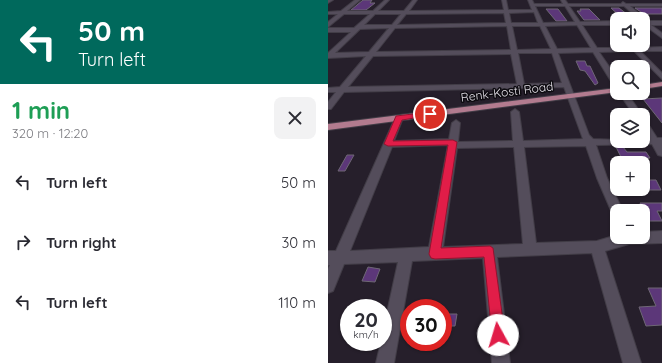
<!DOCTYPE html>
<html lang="en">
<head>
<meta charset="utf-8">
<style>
  :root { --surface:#fff; --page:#f2f2f3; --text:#2b2b33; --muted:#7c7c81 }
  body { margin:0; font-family:Quicksand,sans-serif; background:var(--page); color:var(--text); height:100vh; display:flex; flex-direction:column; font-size:15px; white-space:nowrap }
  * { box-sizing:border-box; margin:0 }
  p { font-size:13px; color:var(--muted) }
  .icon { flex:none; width:22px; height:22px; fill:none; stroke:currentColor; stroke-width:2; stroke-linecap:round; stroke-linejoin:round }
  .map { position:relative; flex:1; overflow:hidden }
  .sheet { display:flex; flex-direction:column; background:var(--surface); width:328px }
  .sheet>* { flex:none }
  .banner { background:#00695c; color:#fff; overflow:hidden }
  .fabs { position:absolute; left:282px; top:12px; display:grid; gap:8px }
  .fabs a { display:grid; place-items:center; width:40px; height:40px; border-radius:8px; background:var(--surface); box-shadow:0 1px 3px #0004; font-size:20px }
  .speed { position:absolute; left:12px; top:299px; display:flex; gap:8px; font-size:20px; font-weight:700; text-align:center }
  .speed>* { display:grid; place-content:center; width:52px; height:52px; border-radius:50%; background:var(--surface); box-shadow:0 1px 3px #0004; line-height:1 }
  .speed small { font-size:10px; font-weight:400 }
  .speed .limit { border:6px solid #d22; background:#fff; color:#111 }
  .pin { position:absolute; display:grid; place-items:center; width:34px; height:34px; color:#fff; margin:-17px; border:2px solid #fff; border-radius:50%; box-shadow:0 1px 4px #0007 }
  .me { position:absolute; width:44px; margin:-22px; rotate:354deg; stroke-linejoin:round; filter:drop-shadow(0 0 3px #0008) }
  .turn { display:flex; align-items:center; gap:14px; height:84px; padding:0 12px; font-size:18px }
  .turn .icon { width:52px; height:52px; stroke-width:2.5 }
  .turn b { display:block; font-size:28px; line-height:34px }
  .round { display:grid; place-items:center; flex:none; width:42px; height:42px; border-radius:8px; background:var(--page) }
  .headline { display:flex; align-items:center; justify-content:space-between; height:68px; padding:0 12px }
  h1 { font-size:24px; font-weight:700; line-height:30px; color:#1e9e55 }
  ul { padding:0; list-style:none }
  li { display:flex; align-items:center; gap:12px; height:60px; padding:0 12px }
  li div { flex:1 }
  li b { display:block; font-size:15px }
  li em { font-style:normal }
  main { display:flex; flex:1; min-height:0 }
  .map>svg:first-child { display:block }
  .building { fill:#5c3779; stroke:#6e6775 }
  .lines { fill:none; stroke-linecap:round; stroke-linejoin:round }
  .minor-casing { stroke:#423d47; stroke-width:2 }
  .major-casing { stroke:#423d47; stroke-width:2 }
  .minor { fill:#544d5b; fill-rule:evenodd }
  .major { fill:#b27b8f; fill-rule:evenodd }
  .route { fill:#e11d48; stroke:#92132f }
  .labels { text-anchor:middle; stroke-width:3; stroke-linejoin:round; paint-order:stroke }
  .far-street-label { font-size:12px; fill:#e4e0e8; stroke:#0d0b10 }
</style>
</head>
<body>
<main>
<section class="sheet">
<div class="banner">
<div class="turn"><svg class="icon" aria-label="left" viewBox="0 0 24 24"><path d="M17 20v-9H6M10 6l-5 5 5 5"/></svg><div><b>50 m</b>Turn left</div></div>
</div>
<div class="headline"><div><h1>1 min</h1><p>320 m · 12:20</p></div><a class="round"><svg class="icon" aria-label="close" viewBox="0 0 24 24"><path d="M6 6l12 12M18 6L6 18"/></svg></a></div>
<ul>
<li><svg class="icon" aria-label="left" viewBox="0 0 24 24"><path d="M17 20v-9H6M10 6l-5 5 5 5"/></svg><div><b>Turn left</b></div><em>50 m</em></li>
<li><svg class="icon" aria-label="right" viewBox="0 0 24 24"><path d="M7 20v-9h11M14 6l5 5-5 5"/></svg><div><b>Turn right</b></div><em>30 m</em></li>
<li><svg class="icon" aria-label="left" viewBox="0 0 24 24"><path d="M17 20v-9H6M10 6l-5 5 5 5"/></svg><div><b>Turn left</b></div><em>110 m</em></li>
</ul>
</section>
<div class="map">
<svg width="334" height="363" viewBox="0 0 334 363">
  <rect width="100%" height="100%" fill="#261f2b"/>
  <path class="building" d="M35,0H44L42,3H47L38,10H23Z
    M283,8H291L304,18H294Z
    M307,8H334V14H316Z
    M218,9H230L239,21H228Z
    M252,9H261L272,20H256L249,11H253Z
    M248,61H257L259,66H262L270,83L267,85L257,71L252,70Z
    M334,98V123L315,99Z
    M288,147H295L299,152H318L322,158H303L305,163H296Z
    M19,155H26L17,171H10Z
    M317,180H328L333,190H322Z
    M312,203H334V211H329L334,221H320Z
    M40,267L52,269L47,282L34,281Z
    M320,288H334V325L318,326L311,307L328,306Z
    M121,314H129L127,326H119Z"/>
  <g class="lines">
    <defs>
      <path id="minor" d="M0,0H5L0,3Z
        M27,0H32L19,11H45L57,0H61L50,11H76L85,0H89L81,11L176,10L174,0H178L180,10H204L200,0H204L206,4H235L233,0H237L240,4H293L295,2L298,4H334V6H302L320,21H334V25H323L334,33V38L315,24V19H311L296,6H241L252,22L289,21V25H254L269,48H303L305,45L309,48L334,47V51H312L334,73V79L306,51L271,52L289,78V86H286L265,52L230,53L261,135L265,139L315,141V138H320L315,130V120L318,121L329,138H334V156L330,155L324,144L268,145L279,178L295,211H289V216L285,215L269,178L258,146L196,147L208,243L269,241L289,235V237H315V232L334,231V243L301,244L277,251L313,363H295L264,253L169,257L182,363H164L155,258L84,261L66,363H48L53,342H55V331L70,262L16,264L5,291L0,293V269L2,265H0V251H8L68,116H74L75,118L66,141L121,139L124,123L128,120L132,123L130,142L185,141L183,112L187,109L191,112L195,141L255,139L236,87L16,92L3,109H0V102L8,92H0V88L12,87L38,56L0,58V53L23,32H0V28H26L42,14H16L0,27V22L10,14H0V12L13,11ZM207,6H237L247,22L215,23ZM206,12L210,23H183L181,13ZM176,13L178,23L69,25L78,14ZM47,14H73L64,25H36ZM249,25L263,48L229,49L217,26ZM179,26L183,50L48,52L67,28ZM184,26H212L223,49L189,50ZM61,28L41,52L7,53L32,29ZM190,53H224L234,83L196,84ZM183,54L189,84L20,87L45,56ZM120,145L101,247L22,251L64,147ZM186,147L195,244L115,247L129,148Z
        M291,93H299L314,115H306Z"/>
      <path id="major" d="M334,82V86L315,89V85Z
        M289,88V92L0,130V124Z"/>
    </defs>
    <use href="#minor" class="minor-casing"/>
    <use href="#major" class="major-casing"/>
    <use href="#minor" class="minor"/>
    <use href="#major" class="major"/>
  </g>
  <path class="route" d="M102,112L106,114L105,115L74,120L65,141L125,140L129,142L113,248L162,246L165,248L177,335L175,340L170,342L166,340L164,335L156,257L107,259L103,258L101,254L120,145L60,146L56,144L68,116Z"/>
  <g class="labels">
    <g class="far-street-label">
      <text transform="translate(179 92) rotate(-7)" y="4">Renk-Kosti Road</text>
    </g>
  </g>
</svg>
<div class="fabs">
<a><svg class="icon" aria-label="sound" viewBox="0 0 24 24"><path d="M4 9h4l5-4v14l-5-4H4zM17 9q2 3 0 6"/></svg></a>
<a><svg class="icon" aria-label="search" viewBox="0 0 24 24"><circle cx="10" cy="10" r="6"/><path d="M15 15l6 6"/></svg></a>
<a><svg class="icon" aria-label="layers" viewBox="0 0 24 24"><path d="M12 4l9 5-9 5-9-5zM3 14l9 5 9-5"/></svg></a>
<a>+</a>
<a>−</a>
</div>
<div class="speed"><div>20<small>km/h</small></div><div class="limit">30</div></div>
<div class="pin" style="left:102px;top:114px;background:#d93025"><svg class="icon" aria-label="arrive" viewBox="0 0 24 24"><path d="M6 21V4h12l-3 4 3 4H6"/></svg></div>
<svg class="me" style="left:170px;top:335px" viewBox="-20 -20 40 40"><circle r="19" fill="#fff"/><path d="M0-13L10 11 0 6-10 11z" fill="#e11d48"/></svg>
</div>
</main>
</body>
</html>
